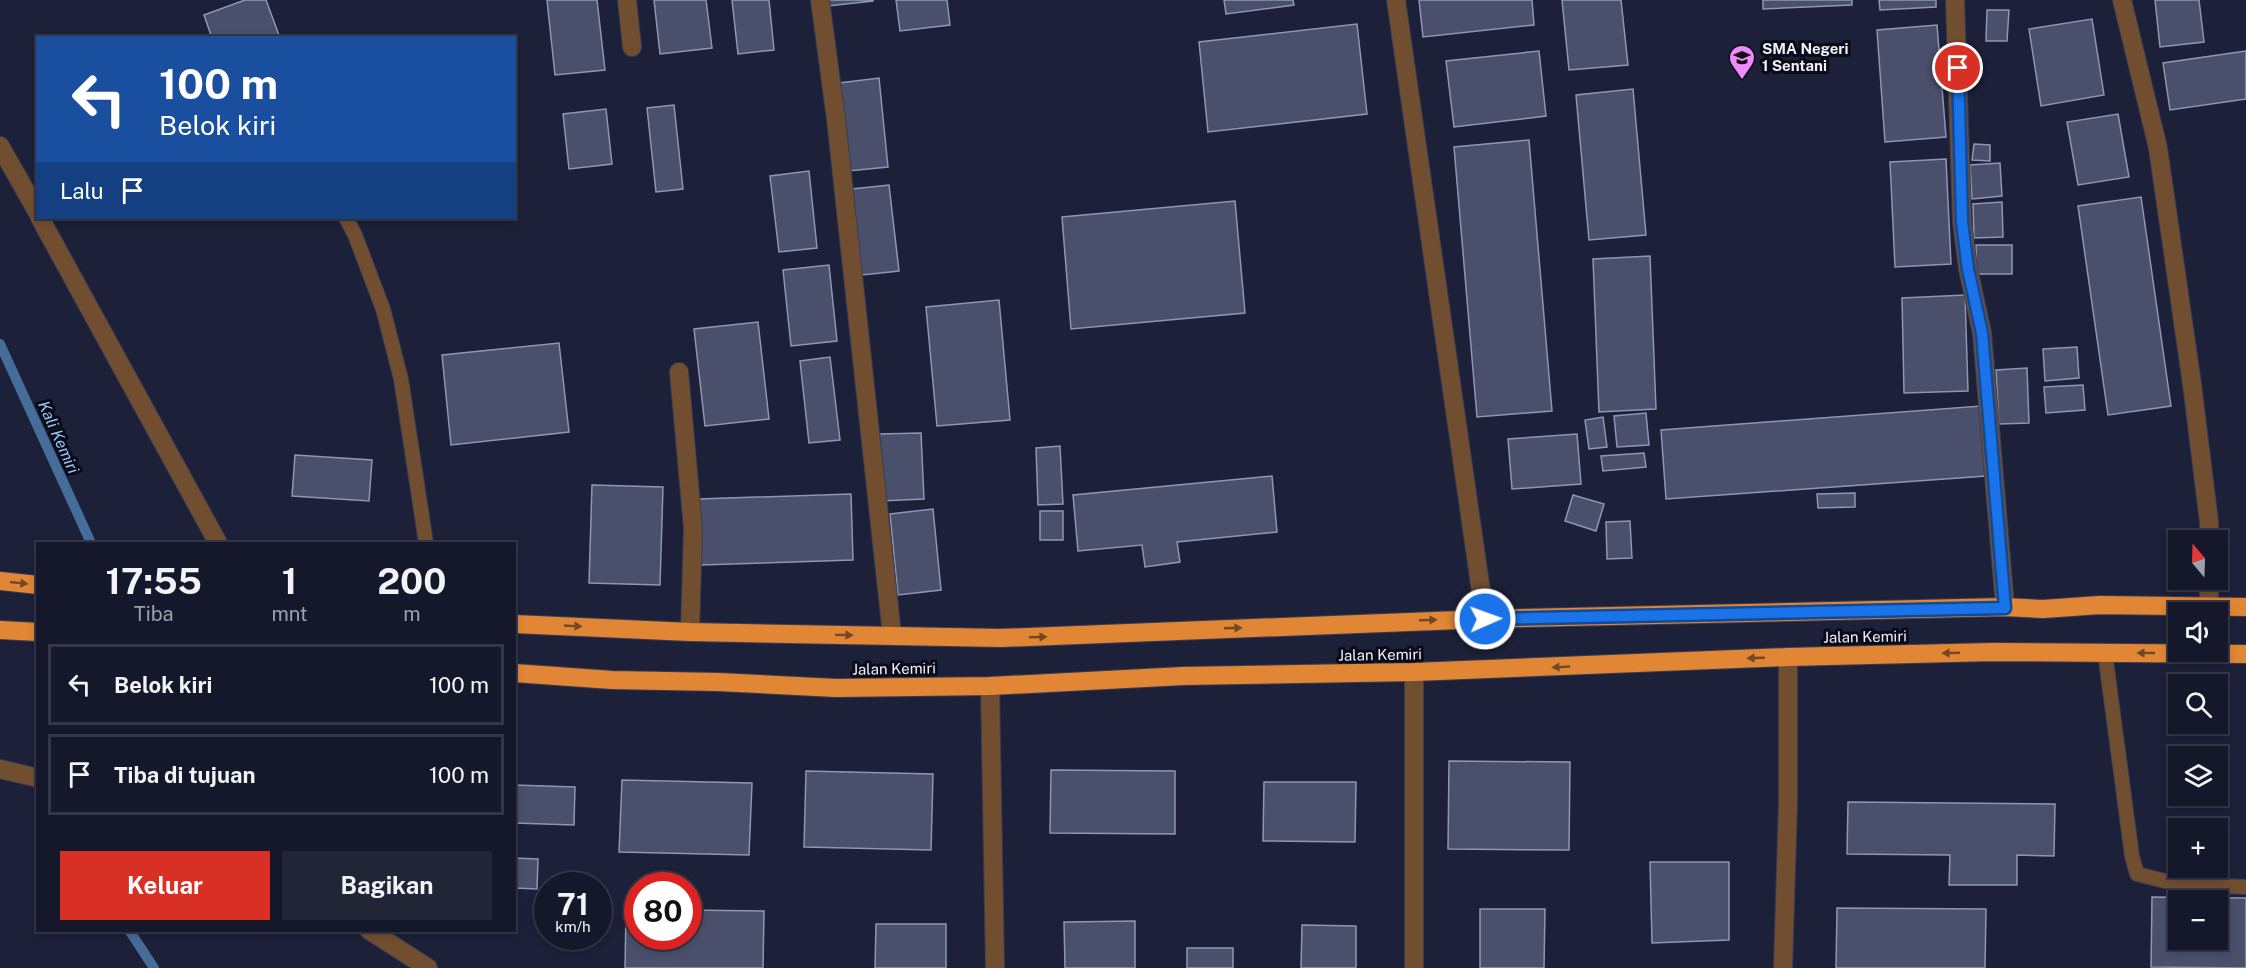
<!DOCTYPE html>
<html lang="id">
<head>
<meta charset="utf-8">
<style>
  :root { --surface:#15182a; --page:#222536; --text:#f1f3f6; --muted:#9da0a8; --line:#343747; --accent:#d93025 }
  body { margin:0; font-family:"Public Sans",sans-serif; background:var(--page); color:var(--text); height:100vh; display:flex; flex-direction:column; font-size:22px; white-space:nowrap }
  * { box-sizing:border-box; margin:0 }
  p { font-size:20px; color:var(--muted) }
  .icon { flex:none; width:33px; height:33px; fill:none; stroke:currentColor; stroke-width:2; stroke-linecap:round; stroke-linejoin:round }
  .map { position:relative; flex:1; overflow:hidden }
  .side { position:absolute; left:36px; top:542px; width:480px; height:390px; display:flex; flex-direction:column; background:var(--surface); border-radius:0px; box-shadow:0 3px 9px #0003,0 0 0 2px var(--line) }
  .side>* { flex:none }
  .guide { position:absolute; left:36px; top:36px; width:480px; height:183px; border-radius:0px; box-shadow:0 3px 9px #0003,0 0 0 2px var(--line); background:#1a4fa0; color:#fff; overflow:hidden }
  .needle { width:39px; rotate:341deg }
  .controls { position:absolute; left:2168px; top:530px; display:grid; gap:12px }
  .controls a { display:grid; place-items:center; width:60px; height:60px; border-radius:0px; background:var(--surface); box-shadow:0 3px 9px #0003,0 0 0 2px var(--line); font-size:30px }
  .speed { position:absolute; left:534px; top:872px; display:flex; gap:12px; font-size:30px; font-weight:700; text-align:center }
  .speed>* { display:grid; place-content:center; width:78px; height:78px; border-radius:50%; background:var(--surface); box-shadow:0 3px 9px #0003,0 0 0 2px var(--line); line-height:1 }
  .speed small { font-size:15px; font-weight:400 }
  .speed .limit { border:9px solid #d22; background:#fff; color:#111 }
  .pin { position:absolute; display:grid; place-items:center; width:51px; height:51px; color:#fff; margin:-26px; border:3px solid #fff; border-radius:50%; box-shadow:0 2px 6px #0007 }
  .me { position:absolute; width:66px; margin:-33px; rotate:88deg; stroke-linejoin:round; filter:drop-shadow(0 0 4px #0008) }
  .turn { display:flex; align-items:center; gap:21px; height:126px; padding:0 24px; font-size:27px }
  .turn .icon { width:78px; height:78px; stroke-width:2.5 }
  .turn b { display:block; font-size:42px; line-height:51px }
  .then { display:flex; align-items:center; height:57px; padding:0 24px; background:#0003; gap:12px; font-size:22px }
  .eta { display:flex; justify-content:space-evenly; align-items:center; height:102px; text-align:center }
  .eta b { font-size:36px; font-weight:700; line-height:42px }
  .button { display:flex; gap:12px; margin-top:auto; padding:12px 24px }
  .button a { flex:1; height:69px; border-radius:0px; background:var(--accent); color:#fff; font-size:24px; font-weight:700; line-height:69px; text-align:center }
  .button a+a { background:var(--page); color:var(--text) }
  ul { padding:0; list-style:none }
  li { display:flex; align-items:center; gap:18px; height:81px; margin:0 12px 9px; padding:0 12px; border:3px solid var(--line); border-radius:0px }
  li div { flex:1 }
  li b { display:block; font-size:22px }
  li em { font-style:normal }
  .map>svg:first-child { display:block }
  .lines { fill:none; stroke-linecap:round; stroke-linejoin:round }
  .stream { stroke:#466c9a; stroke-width:10 }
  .building { fill:#4a506b; stroke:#8f96b4; stroke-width:1.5; fill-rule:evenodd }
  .lane-casing { stroke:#393d54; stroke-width:16 }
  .street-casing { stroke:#393d54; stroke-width:20 }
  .highway-casing { stroke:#393d54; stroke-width:20 }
  .lane { stroke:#724e31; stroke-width:14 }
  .street { stroke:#724e31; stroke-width:18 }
  .highway { stroke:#e18634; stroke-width:18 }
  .oneway { fill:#754825 }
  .route-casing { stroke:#114b97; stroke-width:15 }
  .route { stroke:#1a73e8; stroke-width:10 }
  .labels { text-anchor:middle; stroke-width:6; stroke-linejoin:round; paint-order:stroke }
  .poi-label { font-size:15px; font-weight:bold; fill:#edf0fd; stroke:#090b16; text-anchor:start }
  .street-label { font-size:15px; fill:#edf0fd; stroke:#090b16 }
  .water-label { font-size:16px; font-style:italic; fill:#96c3fa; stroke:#090b16 }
</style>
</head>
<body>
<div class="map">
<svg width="2246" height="968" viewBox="0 0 2246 968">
  <rect width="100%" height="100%" fill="#1c2038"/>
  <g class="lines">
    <path class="stream" d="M0,344L91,543
      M129,930L154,968"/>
  </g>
  <path class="building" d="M245,0H266L280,38H212L204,15Z
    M547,0H597L605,70L555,75Z
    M654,0H706L712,48L660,54Z
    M732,0H769L774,50L738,54Z
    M828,0H873V1L828,6Z
    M896,0H947L950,25L900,31Z
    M1224,0H1293L1294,5L1226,14Z
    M1419,0H1532L1534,25L1423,37Z
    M1562,0H1621L1628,65L1569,70Z
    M1763,0H1852V5L1763,9Z
    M1879,0H1936V7L1880,10Z
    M2155,0H2199L2204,42L2160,47Z
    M1987,10H2009L2007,41H1986Z
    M2092,19L2104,95L2041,106L2029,29Z
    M1357,24L1367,114L1208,132L1199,42Z
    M1937,25L1946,137L1885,142L1877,30Z
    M1539,51L1546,116L1454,127L1446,61Z
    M2246,51V99L2170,110L2163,63Z
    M879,78L888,167L848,171L839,83Z
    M1633,89L1646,235L1589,240L1576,95Z
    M674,105L683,189L656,192L647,108Z
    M606,109L612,164L569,169L563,114Z
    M2118,114L2129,177L2078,185L2067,122Z
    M1529,140L1552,411L1477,417L1454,147Z
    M1974,144L1990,145V161L1972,160Z
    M1946,159L1951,264L1895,267L1890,162Z
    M2000,163L2002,196L1972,199L1970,165Z
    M809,171L817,248L779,252L770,176Z
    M889,185L899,271L862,275L852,189Z
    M2141,197L2171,406L2108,415L2078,206Z
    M1235,201L1245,313L1071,329L1062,217Z
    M2002,202L2003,237L1974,238L1973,204Z
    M1976,245H2012V274H1976Z
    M1650,256L1656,409L1599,412L1593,259Z
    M829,265L837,341L791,346L783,270Z
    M1965,295L1968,391L1904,393L1902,298Z
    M999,300L1010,420L937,426L926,307Z
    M758,322L769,419L705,426L694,329Z
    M559,343L569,432L451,445L442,355Z
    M2077,347L2079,378L2045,381L2043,349Z
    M830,357L840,440L809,443L800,361Z
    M2027,368L2029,423L1999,424L1996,370Z
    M2083,385L2085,410L2046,413L2044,387Z
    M1981,406L1986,476L1666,499L1661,430Z
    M1646,413L1649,445L1617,447L1614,416Z
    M1603,417L1607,447L1589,449L1585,420Z
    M921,433L924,499L881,501L878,434Z
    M1577,434L1581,484L1512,489L1508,439Z
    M1060,446L1063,504L1038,505L1036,448Z
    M1644,453L1646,467L1603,471L1601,456Z
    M295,455L372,460L369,501L292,496Z
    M1272,476L1277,532L1177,542L1180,562L1145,567L1142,545L1078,551L1073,495Z
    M592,485L663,487L660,585L589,583Z
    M1855,493V507L1818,508L1817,494Z
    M851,494L853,560L701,565L699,499Z
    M1573,495L1604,504L1596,531L1565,521Z
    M933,509L941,590L898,595L890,514Z
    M1040,511H1063V540H1040Z
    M1630,521L1632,558L1607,559L1606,522Z
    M1449,761L1570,762L1569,850L1448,849Z
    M1051,770L1175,771V834L1050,833Z
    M806,771L933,774L931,850L804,847Z
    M622,780L752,783L749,855L619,852Z
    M1264,782H1356L1355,842L1263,841Z
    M514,785L575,787L574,825L514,823Z
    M1848,802L2055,804L2054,856L2017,855V885H1949L1950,855L1847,854Z
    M514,858L538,859L537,889L514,888Z
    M1650,862H1729V940L1652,943Z
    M2152,897L2246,898V968L2151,967ZM2178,900H2217V939H2178Z
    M1837,908L1986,909L1985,968H1836Z
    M1480,909H1545L1544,968H1480Z
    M626,910H638V936H688V910L764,911L763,968H625Z
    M1135,921V968H1065L1064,922Z
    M876,924H946V968H875Z
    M1302,925L1356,926V968H1301Z
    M1187,948H1233V968H1187Z"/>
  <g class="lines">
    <defs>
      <path id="lane" d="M346,218L355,235L383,309L401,379L426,543
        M2105,653L2132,856L2137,874L2177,884L2246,887"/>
      <path id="street" d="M627,0L632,47
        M820,0L836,119L892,635
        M1396,0L1485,619
        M1955,0L1962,222L1968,269L1982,333L2005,607
        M2122,0L2158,148L2192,384L2209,522V540
        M0,146L38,213
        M40,218L218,543
        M679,372L693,528L690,632
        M2209,579V607
        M990,686L995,968
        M0,769L38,778
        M369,930L428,968
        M1414,968V672
        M1783,968L1788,802V657"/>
      <path id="highway" d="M0,581L38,585
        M514,624L690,632L1001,638L1485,619L2005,607L2043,609L2100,605L2246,607
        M0,630L38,632
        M514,673L612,680L718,682L836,688L990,686L1183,676L1414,672L1788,657L1993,652L2246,654"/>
    </defs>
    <use href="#lane" class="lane-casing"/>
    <use href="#street" class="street-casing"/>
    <use href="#highway" class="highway-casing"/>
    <use href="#lane" class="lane"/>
    <use href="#street" class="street"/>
    <use href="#highway" class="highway"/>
  </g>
  <defs><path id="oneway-solid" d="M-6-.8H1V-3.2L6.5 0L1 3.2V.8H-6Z" transform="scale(1.5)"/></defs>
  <g class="oneway">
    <use href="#oneway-solid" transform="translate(19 583) rotate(6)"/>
    <use href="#oneway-solid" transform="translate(1428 620) rotate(-2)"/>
    <use href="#oneway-solid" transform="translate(573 626) rotate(3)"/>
    <use href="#oneway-solid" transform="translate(1233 628) rotate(-2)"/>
    <use href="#oneway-solid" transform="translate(844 635) rotate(1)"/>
    <use href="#oneway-solid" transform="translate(1038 637) rotate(-2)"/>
    <use href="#oneway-solid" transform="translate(1951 653) rotate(178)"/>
    <use href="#oneway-solid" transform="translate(2146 653) rotate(180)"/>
    <use href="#oneway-solid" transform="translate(1756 658) rotate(178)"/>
    <use href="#oneway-solid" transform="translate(1561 667) rotate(177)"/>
  </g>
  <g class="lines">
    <defs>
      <path id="route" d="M1485,619L2005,608L1982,333L1968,269L1962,222L1958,68"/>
    </defs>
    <use href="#route" class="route-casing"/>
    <use href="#route" class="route"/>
  </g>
  <defs>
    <symbol id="school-pin" viewBox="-11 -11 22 30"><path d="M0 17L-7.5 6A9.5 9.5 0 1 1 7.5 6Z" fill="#ee8bf8" stroke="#090b16"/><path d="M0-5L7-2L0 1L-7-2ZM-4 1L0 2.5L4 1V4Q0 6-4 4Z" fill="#111"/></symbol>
  </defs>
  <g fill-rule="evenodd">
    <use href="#school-pin" x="1727" y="43" width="30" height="40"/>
  </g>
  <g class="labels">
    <g class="poi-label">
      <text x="1762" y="54">SMA Negeri<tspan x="1762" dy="17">1 Sentani</tspan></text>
    </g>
    <g class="street-label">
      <text transform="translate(1865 637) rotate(-1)" y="5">Jalan Kemiri</text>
      <text transform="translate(1380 655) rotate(-1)" y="5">Jalan Kemiri</text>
      <text transform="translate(894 669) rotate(-1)" y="5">Jalan Kemiri</text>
    </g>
    <g class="water-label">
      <text transform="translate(59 437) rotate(66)" y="6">Kali Kemiri</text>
    </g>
  </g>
</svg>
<div class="controls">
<a><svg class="needle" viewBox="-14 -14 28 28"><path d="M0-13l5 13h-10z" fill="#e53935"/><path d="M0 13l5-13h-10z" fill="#9da0a8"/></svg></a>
<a><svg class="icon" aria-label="sound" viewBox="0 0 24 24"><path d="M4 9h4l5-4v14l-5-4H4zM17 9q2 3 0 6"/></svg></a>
<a><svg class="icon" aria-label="search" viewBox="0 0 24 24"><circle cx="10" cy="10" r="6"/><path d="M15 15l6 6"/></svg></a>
<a><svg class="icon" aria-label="layers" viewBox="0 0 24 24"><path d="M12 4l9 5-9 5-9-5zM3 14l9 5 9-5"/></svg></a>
<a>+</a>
<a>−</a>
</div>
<div class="speed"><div>71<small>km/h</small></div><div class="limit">80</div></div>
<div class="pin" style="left:1958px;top:68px;background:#d93025"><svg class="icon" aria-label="arrive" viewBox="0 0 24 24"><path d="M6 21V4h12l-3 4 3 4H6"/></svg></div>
<svg class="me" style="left:1485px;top:619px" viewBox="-20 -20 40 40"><circle r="17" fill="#1a73e8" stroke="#fff" stroke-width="3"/><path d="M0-11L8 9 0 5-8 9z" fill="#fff"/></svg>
<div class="guide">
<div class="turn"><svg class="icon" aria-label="left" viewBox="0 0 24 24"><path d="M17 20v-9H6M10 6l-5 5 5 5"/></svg><div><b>100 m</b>Belok kiri</div></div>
<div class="then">Lalu<svg class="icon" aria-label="arrive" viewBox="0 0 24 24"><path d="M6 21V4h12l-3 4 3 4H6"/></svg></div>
</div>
<section class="side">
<div class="eta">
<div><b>17:55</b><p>Tiba</p></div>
<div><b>1</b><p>mnt</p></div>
<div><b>200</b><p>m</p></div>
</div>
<ul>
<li><svg class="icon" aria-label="left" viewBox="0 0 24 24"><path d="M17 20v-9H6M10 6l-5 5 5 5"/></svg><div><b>Belok kiri</b></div><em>100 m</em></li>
<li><svg class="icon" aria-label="arrive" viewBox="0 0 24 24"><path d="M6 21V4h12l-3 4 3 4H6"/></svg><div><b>Tiba di tujuan</b></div><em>100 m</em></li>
</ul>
<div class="button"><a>Keluar</a><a>Bagikan</a></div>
</section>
</div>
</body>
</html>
